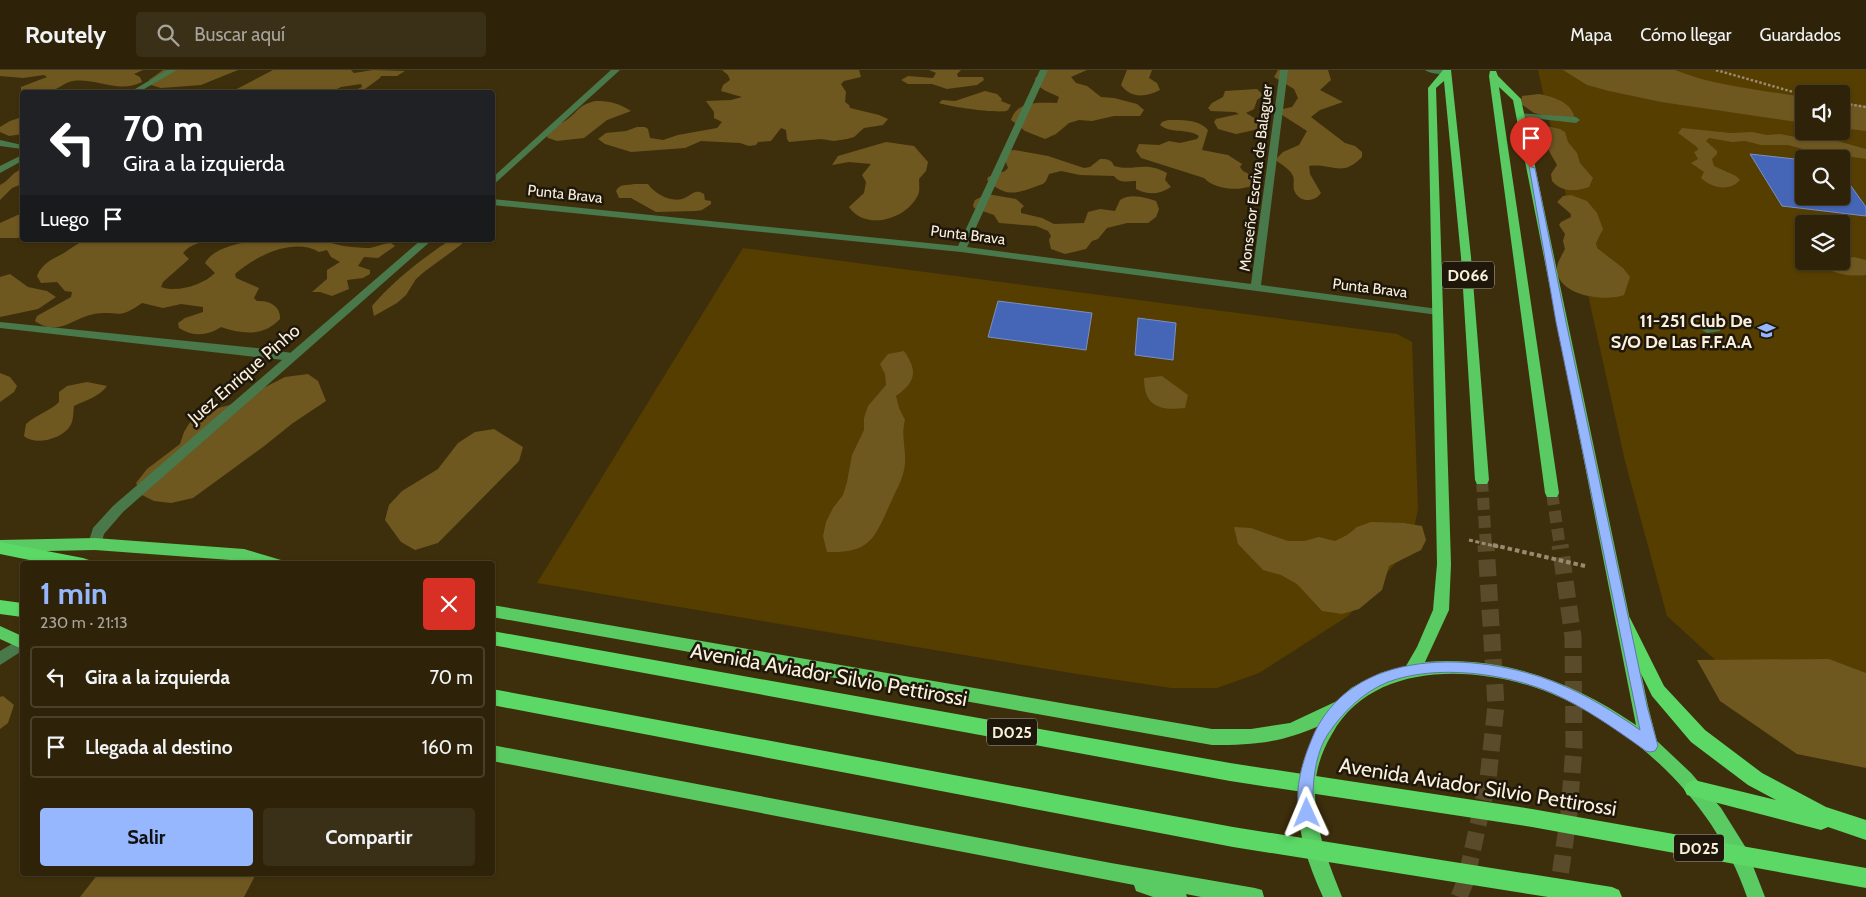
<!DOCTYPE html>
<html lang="es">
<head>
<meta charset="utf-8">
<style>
  :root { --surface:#2e2309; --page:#3a2f17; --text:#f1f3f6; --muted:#a7a49c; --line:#49402a; --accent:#96b6fd }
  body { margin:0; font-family:Cabin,sans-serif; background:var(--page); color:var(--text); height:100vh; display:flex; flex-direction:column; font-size:19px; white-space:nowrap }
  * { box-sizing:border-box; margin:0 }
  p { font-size:16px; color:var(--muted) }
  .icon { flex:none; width:28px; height:28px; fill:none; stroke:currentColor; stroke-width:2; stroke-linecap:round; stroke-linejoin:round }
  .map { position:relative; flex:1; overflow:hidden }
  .details { position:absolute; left:20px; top:491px; width:475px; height:315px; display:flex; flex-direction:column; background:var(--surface); border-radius:5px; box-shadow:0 1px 4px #0004,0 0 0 1px var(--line) }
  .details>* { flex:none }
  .banner { position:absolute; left:20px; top:20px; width:475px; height:152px; border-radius:5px; box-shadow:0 1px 4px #0004,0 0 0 1px var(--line); background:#202124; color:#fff; overflow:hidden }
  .tools { position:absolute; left:1795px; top:15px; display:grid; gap:10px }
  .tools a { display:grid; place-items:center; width:55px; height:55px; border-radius:5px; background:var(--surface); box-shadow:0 1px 4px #0004,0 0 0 1px var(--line); font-size:25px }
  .pin { position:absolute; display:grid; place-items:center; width:42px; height:42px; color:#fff; margin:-51px -21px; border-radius:50% 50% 50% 0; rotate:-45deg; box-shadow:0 0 5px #0007 }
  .pin .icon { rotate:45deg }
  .me { position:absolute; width:55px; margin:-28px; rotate:359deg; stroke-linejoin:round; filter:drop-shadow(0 0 4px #0008) }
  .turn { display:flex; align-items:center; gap:18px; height:105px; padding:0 20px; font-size:22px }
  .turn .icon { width:65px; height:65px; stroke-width:2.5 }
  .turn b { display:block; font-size:35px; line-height:42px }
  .then { display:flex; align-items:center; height:48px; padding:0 20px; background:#0003; gap:10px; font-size:19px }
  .round { display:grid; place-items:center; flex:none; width:52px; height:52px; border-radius:5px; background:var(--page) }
  .summary { display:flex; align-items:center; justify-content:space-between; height:85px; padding:0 20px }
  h1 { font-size:30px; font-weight:700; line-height:38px; color:var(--accent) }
  .cta { display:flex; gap:10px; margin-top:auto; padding:10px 20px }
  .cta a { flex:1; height:58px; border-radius:5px; background:var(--accent); color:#111; font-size:20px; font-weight:700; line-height:58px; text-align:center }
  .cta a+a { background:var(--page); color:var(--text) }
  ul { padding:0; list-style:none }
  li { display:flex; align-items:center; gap:15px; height:62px; margin:0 10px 8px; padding:0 10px; border:2px solid var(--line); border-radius:5px }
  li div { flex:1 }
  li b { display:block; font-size:19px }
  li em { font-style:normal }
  header { display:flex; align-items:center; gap:30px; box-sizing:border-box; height:70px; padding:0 25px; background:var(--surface); border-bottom:1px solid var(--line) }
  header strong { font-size:24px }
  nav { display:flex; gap:28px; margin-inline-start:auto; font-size:18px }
  .search { width:350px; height:45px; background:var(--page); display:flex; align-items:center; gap:12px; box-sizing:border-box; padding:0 18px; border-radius:5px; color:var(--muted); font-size:19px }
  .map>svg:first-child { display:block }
  .green { fill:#553e00; fill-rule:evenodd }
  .forest { fill:#6f5720 }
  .water { fill:#4566b6; stroke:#7b8fc2 }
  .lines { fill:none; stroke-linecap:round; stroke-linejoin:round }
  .trunk-tunnel-far1 { stroke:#5a4c2b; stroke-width:12; stroke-dasharray:12 6; stroke-linecap:butt }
  .trunk-tunnel { stroke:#5a4c2b; stroke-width:17; stroke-dasharray:17 8; stroke-linecap:butt }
  .path-far2 { stroke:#988b70; stroke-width:2.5; stroke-dasharray:2.5 2; stroke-linecap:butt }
  .path-far1 { stroke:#988b70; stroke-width:3; stroke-dasharray:4 2.5; stroke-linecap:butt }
  .path { stroke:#988b70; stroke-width:4; stroke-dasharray:4.5 3; stroke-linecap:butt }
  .service { fill:#49784b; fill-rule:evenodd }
  .minor { fill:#49784b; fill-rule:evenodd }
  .trunk { fill:#5aca62; fill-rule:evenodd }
  .motorway { fill:#5bd866; fill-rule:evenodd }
  .route { fill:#96b6fd; stroke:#6276a4 }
  .labels { text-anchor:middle; stroke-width:5; stroke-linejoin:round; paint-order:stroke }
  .far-street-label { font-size:15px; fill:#faf0dd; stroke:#1f180a }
  .shield { fill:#1f180a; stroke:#b8af9e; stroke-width:1 }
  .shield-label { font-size:16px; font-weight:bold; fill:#faf0dd }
  .poi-label { font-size:18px; font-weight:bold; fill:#faf0dd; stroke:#1f180a; text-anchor:end }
  .street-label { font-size:18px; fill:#faf0dd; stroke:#1f180a }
  .near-street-label { font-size:21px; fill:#faf0dd; stroke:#1f180a }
</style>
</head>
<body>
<header>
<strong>Routely</strong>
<div class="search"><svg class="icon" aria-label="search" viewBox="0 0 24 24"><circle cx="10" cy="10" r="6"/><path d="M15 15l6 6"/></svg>Buscar aquí</div>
<nav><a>Mapa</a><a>Cómo llegar</a><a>Guardados</a></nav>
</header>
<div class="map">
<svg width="1866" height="827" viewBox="0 0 1866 827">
  <rect width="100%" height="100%" fill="#3e2f0c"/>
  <path class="green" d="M1538,0H1866V613L1724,598L1667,546L1625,391ZM1804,24H1841V61H1804ZM1804,89H1841V126H1804ZM1804,154H1841V191H1804Z
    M743,178L1397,264L1412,272L1418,439L1410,477L1348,546L1259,603L1217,618H1171L1077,604L537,513Z"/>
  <path class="forest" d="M0,0H143L134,4L140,7L142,12C119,24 97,8 73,11C66,12 62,16 56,19C46,24 31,24 21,22V17L47,7L44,5L23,8L0,6Z
    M163,0H238L201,15L161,18L151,15L149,10Z
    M273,0H351L354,3L373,0L405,1L397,6H381L380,8L361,22H351L362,17L361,14L341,17L331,22H231Z
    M722,0H859L861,7L844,11L841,14L846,22L845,32L849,35L850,38L879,45L888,49L883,55L864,58L854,67L847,69L834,71L821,69L789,72L787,69L786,60L781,58L771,71L758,72L756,75L749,76L740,73L701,71L685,78L631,82L605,74L598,69L606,63L626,61L637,57H645L648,59L650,68L663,70L678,65L717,58L722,52L714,48V42L706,31L731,30L742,27L721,21L723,15L730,10L728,5Z
    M929,0H961L957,4L958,7H983L984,10L977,15L947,19L932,14H908L901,10L908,6L933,8L936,3Z
    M1044,0H1087L1071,7L1076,13L1087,16L1101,27L1114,28L1137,34L1144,40L1140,46H1114L1092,51L1079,50L1069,53L1056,64L1045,69L1025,61L1011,50C1017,30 1040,33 1057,33L1059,27C1050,22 1037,20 1035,8L1043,4Z
    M1127,0H1152L1149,8L1157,13L1160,20C1146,27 1131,29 1121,15Z
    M1278,0H1328L1331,10L1320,20L1343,32L1320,40L1311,47L1345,73L1355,76L1362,82V87C1342,108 1333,93 1309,96L1310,104L1321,123C1315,132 1300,133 1295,122C1292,117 1295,111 1293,106C1290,99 1281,94 1275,90L1283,82L1299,75L1307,61L1279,43L1283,39L1292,37L1298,28L1294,19L1274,7Z
    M1563,0H1675C1714,16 1761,20 1804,27V53L1661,32L1609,21L1587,15Z
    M1257,19L1261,23L1262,26L1257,30L1254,39L1246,43L1256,49L1261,56L1259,59L1236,64L1218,59L1214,52L1216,49L1239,44L1235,42L1211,41L1208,38L1212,33L1223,27L1225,21Z
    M985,21L997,24L1002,29L1001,31L1011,35C1009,38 1009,40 1006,41C995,43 950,37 939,33L942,30L955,31Z
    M1539,24C1554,27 1572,32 1575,49L1569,52L1534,43L1521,34L1522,26Z
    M595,31C610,31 618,33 631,41L607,50L584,68L557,71L548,68L545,62C551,57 558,55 565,51C579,42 576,36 595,31Z
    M1841,32L1866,36V61L1841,58Z
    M22,47V64L9,66L0,62V57L10,51Z
    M1168,50C1181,50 1199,49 1208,60L1202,80L1228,85L1242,94L1240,97L1243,101L1260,110C1248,123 1216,121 1204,108L1141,88L1136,81L1139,74L1159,75L1169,71L1180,73L1197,69L1199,66C1188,58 1171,64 1160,55L1162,52Z
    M1546,56L1560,59L1565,62L1568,72L1577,83L1580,93L1593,108L1589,117C1576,122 1561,122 1552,111L1551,104L1557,95L1549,81L1550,71L1542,64L1543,58Z
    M1682,58L1731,63L1752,62L1767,65L1780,64L1812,70H1834L1866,79V89L1810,81L1788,75H1761L1745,71L1732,72L1709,68L1706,71L1717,81V84L1712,89L1714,96L1736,106L1740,110C1730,122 1711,118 1701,108L1704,102L1691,93L1698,89L1694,82L1698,80L1697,77L1678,63Z
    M886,72L914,76L928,92L926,101L919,109C919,114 920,121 918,125C906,150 865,161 849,137L864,123L866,112L862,105L871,94L849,92L832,95L838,86Z
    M1014,80L1048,86L1084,98L1090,97L1100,89C1106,89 1112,89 1114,96C1135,102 1144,90 1167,103L1165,110L1171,117C1159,124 1150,126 1136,119V111C1127,111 1120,114 1114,106L1080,105L1061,101L1049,104L1046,111L1043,114C1019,122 1008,130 987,110L988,107L1005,101L1008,98L1004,87L1008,81Z
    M22,99V114L12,118L0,130V115C9,111 12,102 22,99Z
    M634,114H648C655,124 670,132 682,129C692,126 694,118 704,124L705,130L711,131V134L702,140L696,141L656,142L631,128H619L616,121C620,113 627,116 634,114Z
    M987,124L1016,129L1024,136L1021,139V143L1042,148L1054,154L1084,153L1088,142L1100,139L1115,141L1120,130C1131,123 1144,127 1156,131L1159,139L1156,147L1148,153H1127L1107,158L1098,169L1092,171L1086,179L1065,184L1051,179L1049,170L1051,166L1048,161L1036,156L999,153L994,145L974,138L973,135L975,130Z
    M1571,125L1587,131L1597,143L1603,159L1596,173L1597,178L1623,198L1630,207L1624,225C1605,232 1555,226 1557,197C1558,191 1562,185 1565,179L1563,171L1565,164L1559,155L1561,152L1571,147V144L1557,132L1563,126Z
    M22,143V166L18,168H0V153Z
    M85,170H215C203,172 191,173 183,183L189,189L163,212L161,217C177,223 203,215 215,203L205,193C220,166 289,168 317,170C325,171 331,173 339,175C347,177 357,177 365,178C373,179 383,173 391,173L395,176L378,188L364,187L358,196L370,200V204L363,208L347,210L349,219L332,226L320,222H312L327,209V200L340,192L331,187L327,180L319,182C294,167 255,186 235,204L236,208L259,218L254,228L257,231C269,230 281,236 280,249C263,267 242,264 221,257C207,266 193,267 179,258L178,253L185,248L203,242V237L181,234L163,238L142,233C117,251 119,240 94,244C71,249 58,267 35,251L37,246L71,227L72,222L65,221L57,212L41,213L37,206C43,191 55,189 67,181C73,177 78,173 85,170Z
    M450,170H463L462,174L424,202L416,209L406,225L397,233L374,246L372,236C394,210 422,189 450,170Z
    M1854,187L1866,190V205C1850,207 1833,204 1819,194L1824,192L1842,194L1846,188Z
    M10,204L28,217L47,221L56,227L38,239L0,247V207Z
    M904,281C918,301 916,312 896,326L899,338L905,350C900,367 908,383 904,400C902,411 895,422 891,432C874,469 871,483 827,482L823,466L826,452L833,438L843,425L847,412L852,385L864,360V348L868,336L886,315L885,304L880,294L888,284Z
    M0,303L10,307L17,316L14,322L0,332Z
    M308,304L318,311L326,331L293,353L263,377L193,428L171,433L154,431L142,425L136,413L147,399L180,374L184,362L192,349L210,340L230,335L285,307Z
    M1162,306L1188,325L1185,338C1159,341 1144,336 1144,308Z
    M87,312L107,316C99,327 86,330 74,336C73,342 74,350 70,356C62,369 35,376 24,366L26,354C36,345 50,341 59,332V322L67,316Z
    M494,359L523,377L519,391L438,473L415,480L401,472L385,450L389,435L402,421L438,399L458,373L475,362Z
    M1371,452L1404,453L1422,456L1426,470L1421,480L1389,496L1382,520L1359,539L1342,544L1322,541L1297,514L1281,505L1263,500L1238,474L1234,457L1251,458L1288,471H1304L1319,467L1335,471L1347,465L1357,457Z
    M1829,589L1866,603V698L1797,684L1720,631L1697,590Z
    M3,626L14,635L8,653L0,659V627Z
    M98,804H256L244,827H80Z"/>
  <path class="water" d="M1750,84L1804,90V126H1841V102L1866,137V146L1782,136Z
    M998,231L1092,243L1086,280L988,267Z
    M1138,248L1176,253L1173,290L1135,285Z"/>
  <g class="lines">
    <path class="trunk-tunnel-far1" d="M1482,410L1486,477
      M1552,423L1560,477"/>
    <path class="trunk-tunnel" d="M1459,827L1466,810L1488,709L1496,635L1486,475
      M1557,827L1569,743L1574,677L1573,567L1560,475"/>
    <path class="path-far2" d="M1716,0L1804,25
      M1841,33L1866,37"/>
    <path class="path-far1" d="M1469,470L1499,477"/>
    <path class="path" d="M1493,475L1585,496"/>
    <path class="service" d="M1518,43L1576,47L1580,50L1576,53L1521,47L1517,45Z
      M0,252L257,278L292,283L298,287L292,291L0,258Z
      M1719,252L1724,255L1720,261L1707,263L1702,260Z"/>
    <path class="minor" d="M167,0H177L139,22H130Z
      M611,0H620L492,116V108Z
      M1040,0H1048L967,177L1251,214L1280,0H1288L1261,215L1438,239L1443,242L1438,245L961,182L492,135V129L958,176Z
      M1425,0H1448L1451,2C1445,6 1431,4 1425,0Z
      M0,70L22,75V79L0,76Z
      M22,85V91L0,103V96Z
      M421,170H432L123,442L104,464L100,478H90L88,474L93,458L113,436Z
      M22,568V581L0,595V581Z"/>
    <path class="trunk" d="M1443,0H1451L1471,187L1489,410L1487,414H1477L1475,410L1461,187L1444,11L1436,18L1451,494L1449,540L1425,592C1504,586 1572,611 1636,655L1513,30L1499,17L1559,423L1557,427H1547L1545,423L1489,6L1490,1H1496L1498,6L1521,29L1648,636L1657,671L1691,703L1721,738L1746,778L1765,827H1747C1716,735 1639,660 1550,623C1481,595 1373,589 1332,664C1322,681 1316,698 1315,718C1314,758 1328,791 1342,827H1323C1296,768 1285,714 1319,656C1281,673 1253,675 1212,675L492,547V535L1212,659H1251L1290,653L1337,631L1351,618L1380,603L1406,596L1417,577L1433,540L1437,494L1428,18Z
      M95,468L244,479L281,490L283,494H255L244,491L95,480L0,482V470Z
      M0,556L22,566V579L0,569Z
      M492,675L1111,793L1255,818L1262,820L1264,827H1201L1186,824L1187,827H1153L1136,821L1134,815L492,691Z"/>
    <path class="motorway" d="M0,472L83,488L89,490L91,494H49L0,484Z
      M0,530L22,533V547L0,544Z
      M1624,546L1630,548L1664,616L1705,660L1762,703L1826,737L1866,750V770L1828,757L1821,760L1687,725L1684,719L1687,713L1694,710L1776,730L1748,715L1691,672L1652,626L1616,553L1618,548Z
      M492,561L1230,693L1532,739L1866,798V818L1532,757L1230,711L492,575Z
      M492,619L1233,757L1612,817L1619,820L1622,827H1548L1233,777L492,635Z"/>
  </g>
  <path class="route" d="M1529,96L1535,98L1566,252L1647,636L1658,676L1655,681L1650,682L1646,681C1615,659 1586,638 1552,623C1505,603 1436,594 1388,612C1363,622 1343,642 1328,664C1317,680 1313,706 1313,726C1313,734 1315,741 1312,748L1307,750L1302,748C1292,725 1302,693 1311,671C1348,575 1478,581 1557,613C1587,625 1614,642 1640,660L1556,252Z"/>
  <defs>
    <symbol id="school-bare" viewBox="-9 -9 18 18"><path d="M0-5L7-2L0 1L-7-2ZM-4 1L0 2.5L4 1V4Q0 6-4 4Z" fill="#96b6fd" stroke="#1f180a" stroke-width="2.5" paint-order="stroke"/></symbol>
  </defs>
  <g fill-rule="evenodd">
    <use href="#school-bare" x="1754" y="248" width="25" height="25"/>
  </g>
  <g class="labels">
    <g class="far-street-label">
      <text transform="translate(1256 108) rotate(-83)" y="5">Monseñor Escriva de Balaguer</text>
      <text transform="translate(565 124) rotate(6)" y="5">Punta Brava</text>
      <text transform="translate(968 165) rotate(7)" y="5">Punta Brava</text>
      <text transform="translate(1370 218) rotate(7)" y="5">Punta Brava</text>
    </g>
    <g class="shield">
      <rect x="1442" y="191.5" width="52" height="27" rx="4"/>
      <rect x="987" y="648.5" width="50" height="27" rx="4"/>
      <rect x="1674" y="764.5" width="50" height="27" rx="4"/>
    </g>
    <g class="shield-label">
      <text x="1468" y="211">D066</text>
      <text x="1012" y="668">D025</text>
      <text x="1699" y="784">D025</text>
    </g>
    <g class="poi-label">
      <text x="1752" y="257">11-251 Club De<tspan x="1752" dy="21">S/O De Las F.F.A.A</tspan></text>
    </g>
    <g class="street-label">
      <text transform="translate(244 304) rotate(-41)" y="6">Juez Enrique Pinho</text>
    </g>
    <g class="near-street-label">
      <text transform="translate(829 605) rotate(10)" y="7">Avenida Aviador Silvio Pettirossi</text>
      <text transform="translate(1478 717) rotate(9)" y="7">Avenida Aviador Silvio Pettirossi</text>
    </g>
  </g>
</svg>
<div class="tools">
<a><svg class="icon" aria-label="sound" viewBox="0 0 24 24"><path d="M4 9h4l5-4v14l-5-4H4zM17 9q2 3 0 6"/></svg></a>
<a><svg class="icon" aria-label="search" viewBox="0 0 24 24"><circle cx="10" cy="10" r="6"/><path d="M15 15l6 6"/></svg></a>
<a><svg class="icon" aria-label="layers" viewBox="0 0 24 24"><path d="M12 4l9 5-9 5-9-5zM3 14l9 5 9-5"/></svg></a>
</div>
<div class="pin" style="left:1531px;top:98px;background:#d93025"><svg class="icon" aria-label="arrive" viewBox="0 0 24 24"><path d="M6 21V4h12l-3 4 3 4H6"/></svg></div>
<svg class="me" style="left:1307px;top:743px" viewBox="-20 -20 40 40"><path d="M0-17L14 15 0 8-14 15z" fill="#96b6fd" stroke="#fff" stroke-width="4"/></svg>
<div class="banner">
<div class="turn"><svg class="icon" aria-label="left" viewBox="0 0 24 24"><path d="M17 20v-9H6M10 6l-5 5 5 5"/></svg><div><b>70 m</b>Gira a la izquierda</div></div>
<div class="then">Luego<svg class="icon" aria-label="arrive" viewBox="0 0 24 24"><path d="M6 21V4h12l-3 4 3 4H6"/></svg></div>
</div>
<section class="details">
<div class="summary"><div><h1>1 min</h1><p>230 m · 21:13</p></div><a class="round" style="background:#d93025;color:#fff"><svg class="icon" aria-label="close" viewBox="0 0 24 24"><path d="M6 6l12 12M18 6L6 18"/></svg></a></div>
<ul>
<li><svg class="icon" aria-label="left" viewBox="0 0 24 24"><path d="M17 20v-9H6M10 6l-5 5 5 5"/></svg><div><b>Gira a la izquierda</b></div><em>70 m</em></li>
<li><svg class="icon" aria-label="arrive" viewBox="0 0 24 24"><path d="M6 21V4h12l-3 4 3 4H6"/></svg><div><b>Llegada al destino</b></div><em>160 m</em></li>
</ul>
<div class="cta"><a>Salir</a><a>Compartir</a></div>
</section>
</div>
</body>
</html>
